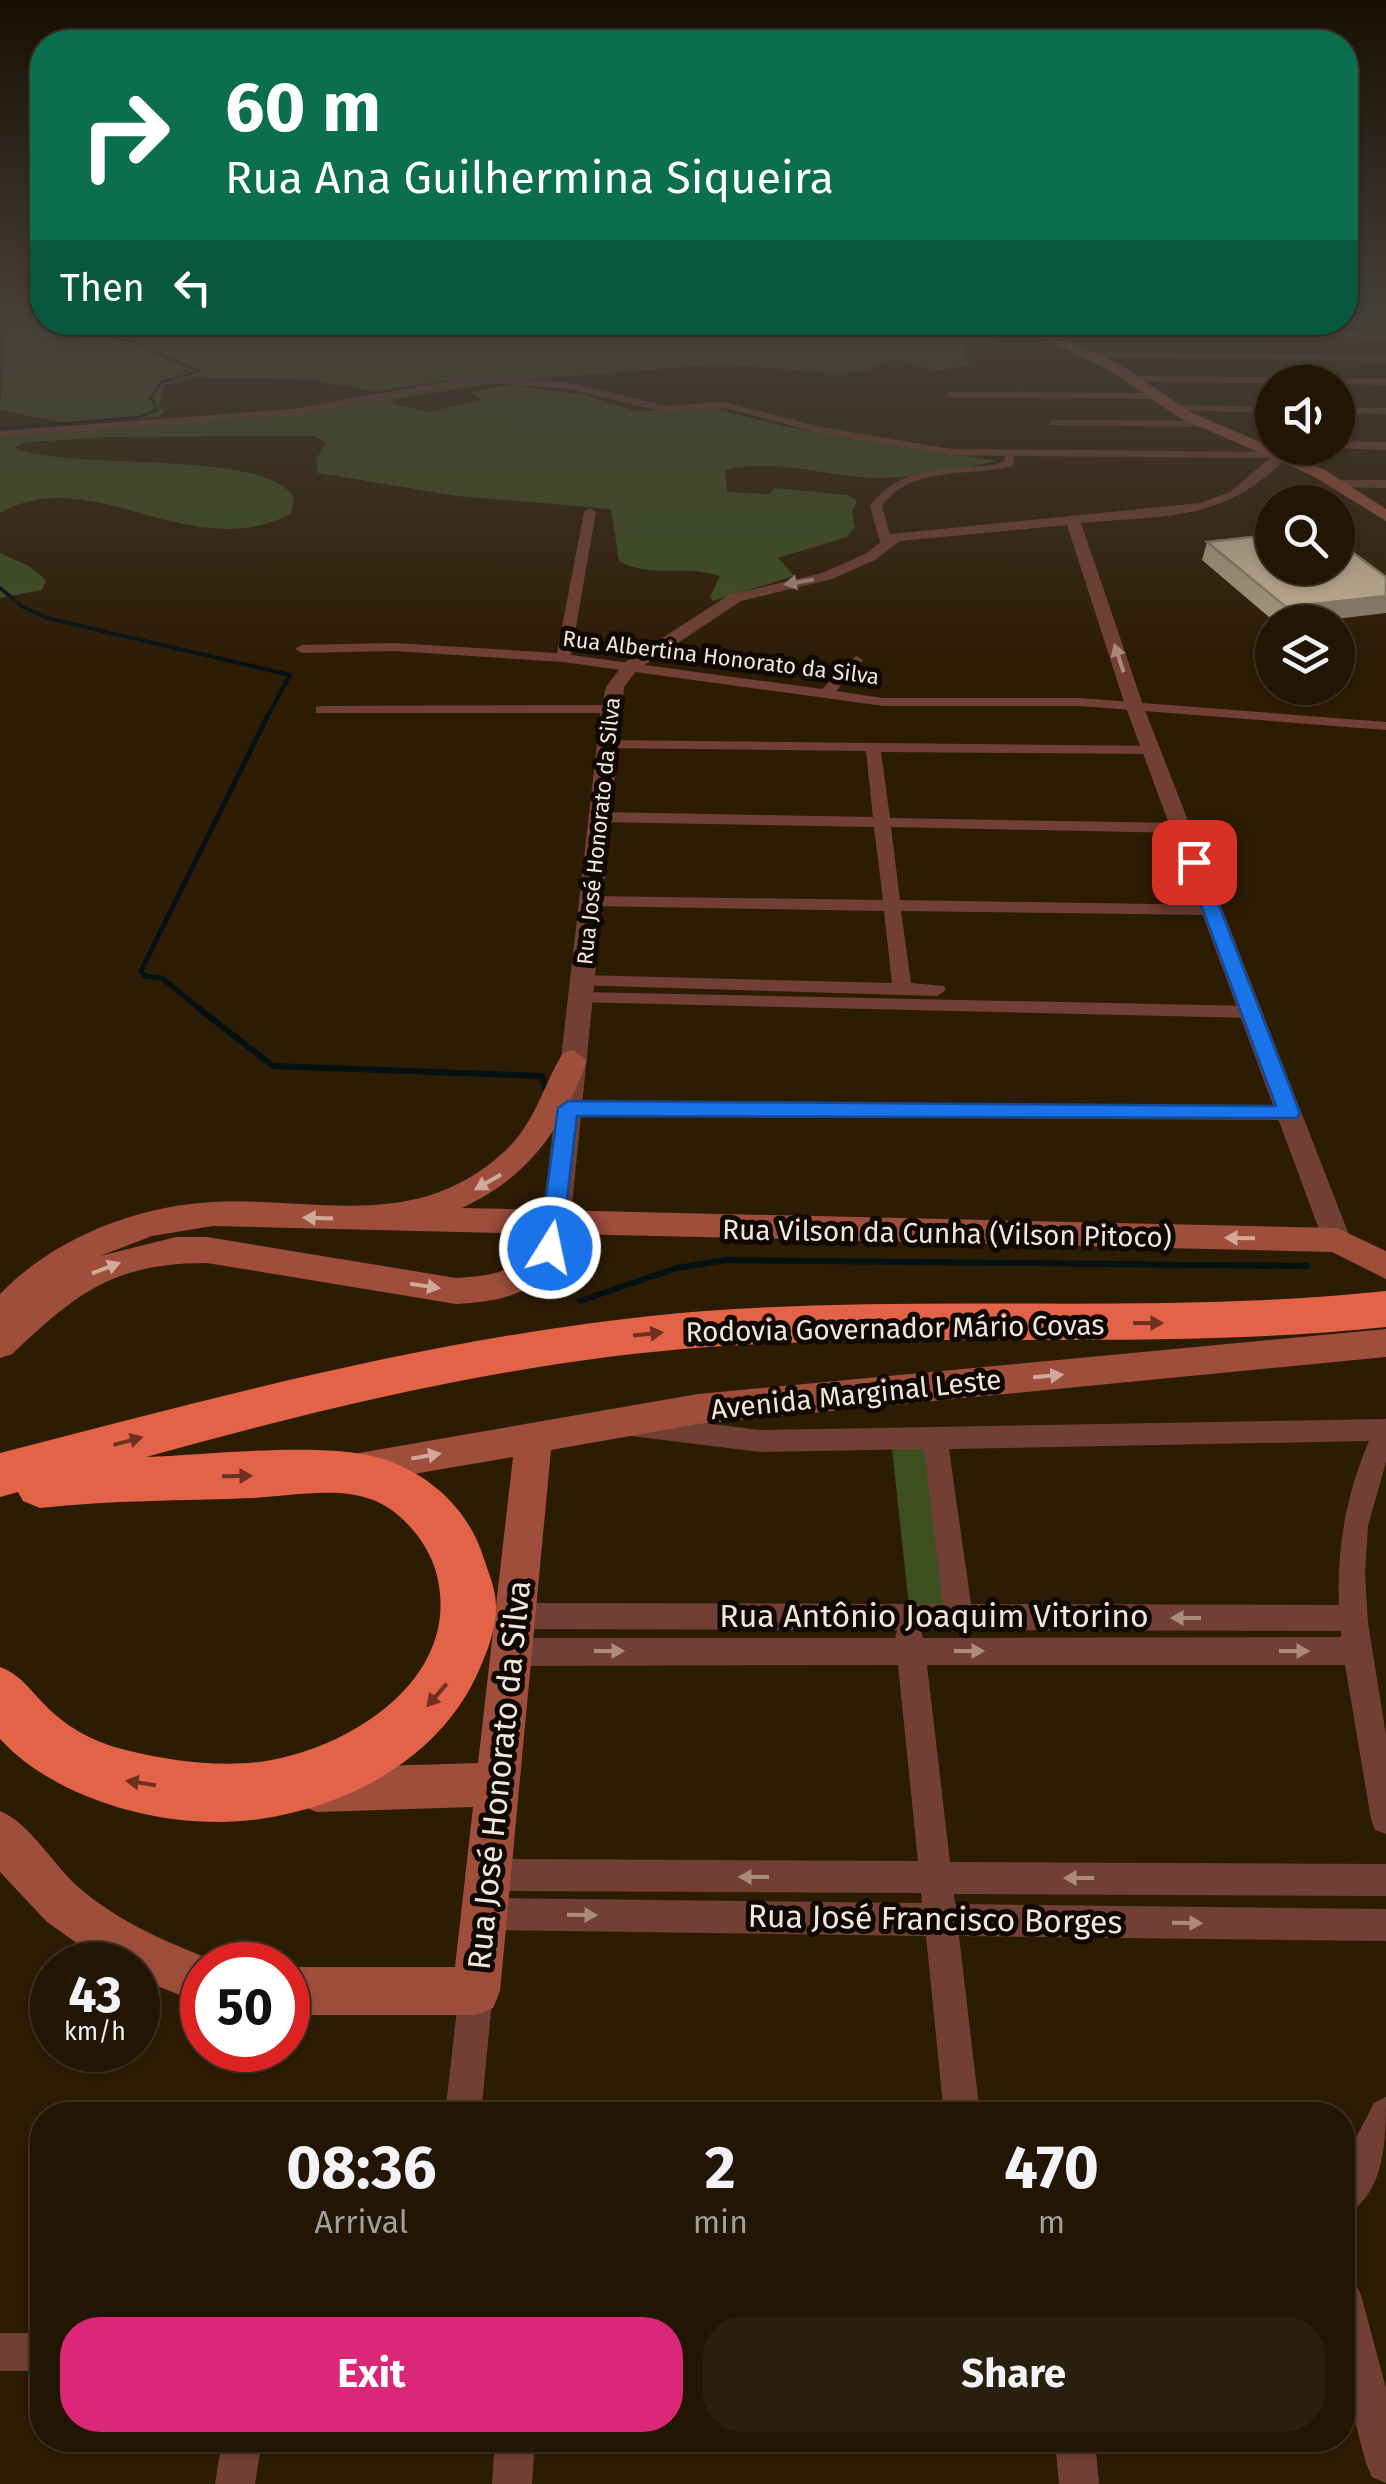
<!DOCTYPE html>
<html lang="en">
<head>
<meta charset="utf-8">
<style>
  :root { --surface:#221503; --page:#2a1e0d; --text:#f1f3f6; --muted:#a29f9a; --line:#3f3425; --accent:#db2777 }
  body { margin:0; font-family:"Fira Sans",sans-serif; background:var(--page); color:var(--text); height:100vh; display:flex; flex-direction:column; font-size:38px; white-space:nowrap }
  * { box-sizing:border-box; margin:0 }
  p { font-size:32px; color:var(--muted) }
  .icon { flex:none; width:55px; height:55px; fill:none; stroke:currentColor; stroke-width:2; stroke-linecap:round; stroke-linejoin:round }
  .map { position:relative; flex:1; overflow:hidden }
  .drawer { position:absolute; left:30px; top:2102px; width:1325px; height:350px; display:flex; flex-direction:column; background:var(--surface); border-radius:40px; box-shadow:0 2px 8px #0004,0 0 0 2px var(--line) }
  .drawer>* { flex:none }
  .banner { position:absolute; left:30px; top:30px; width:1328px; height:305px; border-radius:40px; box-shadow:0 2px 8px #0004,0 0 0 2px var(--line); background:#0b6e4f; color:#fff; overflow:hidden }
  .tools { position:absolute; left:1255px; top:365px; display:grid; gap:20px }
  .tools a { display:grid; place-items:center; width:100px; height:100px; border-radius:50%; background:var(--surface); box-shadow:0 2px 8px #0004,0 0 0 2px var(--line); font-size:50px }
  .speed { position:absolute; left:30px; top:1942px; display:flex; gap:20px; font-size:50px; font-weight:700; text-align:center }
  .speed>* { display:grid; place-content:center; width:130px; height:130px; border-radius:50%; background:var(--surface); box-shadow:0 2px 8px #0004,0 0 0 2px var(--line); line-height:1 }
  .speed small { font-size:25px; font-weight:400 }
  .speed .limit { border:15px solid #d22; background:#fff; color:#111 }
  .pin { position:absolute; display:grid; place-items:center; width:85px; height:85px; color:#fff; margin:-42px; border-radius:20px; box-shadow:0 5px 15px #0006 }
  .me { position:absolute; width:110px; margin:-55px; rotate:10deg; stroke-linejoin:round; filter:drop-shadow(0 0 8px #0008) }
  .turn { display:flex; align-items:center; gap:35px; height:210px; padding:0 30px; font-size:45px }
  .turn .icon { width:130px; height:130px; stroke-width:2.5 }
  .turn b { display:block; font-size:70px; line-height:85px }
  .then { display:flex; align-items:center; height:95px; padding:0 30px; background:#0003; gap:20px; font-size:38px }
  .eta { display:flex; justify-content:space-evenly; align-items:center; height:170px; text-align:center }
  .eta b { font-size:60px; font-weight:700; line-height:70px }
  .cta { display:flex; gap:20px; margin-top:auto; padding:20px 30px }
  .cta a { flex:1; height:115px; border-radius:40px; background:var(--accent); color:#fff; font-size:40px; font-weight:700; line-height:115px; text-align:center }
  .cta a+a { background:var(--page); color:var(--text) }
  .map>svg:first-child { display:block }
  .green { fill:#3d4f1f }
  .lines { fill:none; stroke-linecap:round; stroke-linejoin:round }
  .stream-far3 { stroke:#041113; stroke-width:2.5 }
  .stream-far2 { stroke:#041113; stroke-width:4 }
  .stream-far1 { stroke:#041113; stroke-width:5 }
  .stream { stroke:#041113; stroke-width:6 }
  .minor { fill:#723f34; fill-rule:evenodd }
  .tertiary { fill:#723f34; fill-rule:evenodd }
  .secondary { fill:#9f4e3c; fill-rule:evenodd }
  .motorway { fill:#e26347; fill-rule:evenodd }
  .wall { fill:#b1a187 }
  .shaded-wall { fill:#90836e }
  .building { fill:#cebb9d; stroke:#90836e; stroke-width:2.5 }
  .oneway { fill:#ac8a7e }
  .oneway2 { fill:#d1a99a }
  .oneway3 { fill:#6e3121 }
  .route { fill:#1a73e8; stroke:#114b97; stroke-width:2.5 }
  .labels { text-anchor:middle; stroke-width:10; stroke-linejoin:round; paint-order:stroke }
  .far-street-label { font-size:22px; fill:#f2e6d8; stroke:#100802 }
  .street-label { font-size:28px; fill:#f2e6d8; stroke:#100802 }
  .near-street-label { font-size:32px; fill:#f2e6d8; stroke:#100802 }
</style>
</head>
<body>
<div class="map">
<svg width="1386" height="2484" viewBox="0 0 1386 2484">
  <rect width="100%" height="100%" fill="#2d1c04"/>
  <path class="green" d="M0,318H42V322H997L1020,334V339L967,345L964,354L971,364L937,371L896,359L862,372L831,373L721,364L535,379L471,377L375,391L305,379L193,378L164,385L159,406L165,411L158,417L71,424L0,410L4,353Z
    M466,381L498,383L394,399L392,404L430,412L480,400L469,392L512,385L586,395L636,411L717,409L788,427L997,461C960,469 918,477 880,478C826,478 779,457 725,470L727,492L770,494L774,488L848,495L857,501L852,511L855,527L847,537L778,558L794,576L713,601L710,597L720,576C686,564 652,579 619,561L611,509L457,496L318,473L316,460L326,442L314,436L110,437L28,442L13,448C76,472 262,448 294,497L291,514C189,566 92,461 0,513V435L295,414Z
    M0,553L29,566L46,580L42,590L0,598Z
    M892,1449H925L945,1606H909Z"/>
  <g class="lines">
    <path class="stream-far3" d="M0,429L140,417L157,410L151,397L161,382L200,371L81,322"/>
    <path class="stream-far2" d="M0,588L23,607L47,618L290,675L266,719"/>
    <path class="stream-far1" d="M200,1009L162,978L144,976L141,971L267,717"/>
    <path class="stream" d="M197,1007L273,1066L542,1076L545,1088
      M580,1301L677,1268L725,1260L1307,1266"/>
    <path class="minor" d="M1028,325L1386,332V338L1025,330Z
      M1091,352L1386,355V361L1088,357Z
      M478,376L569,383L666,406L725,402L820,427L951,449L1282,452L1287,455L1282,458L1014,456L1013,466C969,477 911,465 882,506L892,542L886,546L880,542L870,506C900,465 946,470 992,465L1004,462L1006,456L951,455L819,433L725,408L666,412L569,389L478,382L292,415L0,437V431L292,409Z
      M1133,376L1386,379V385L1130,381Z
      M949,392L1157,393L1162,396L1157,399L945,397Z
      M1181,405L1272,407V413L1177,410Z
      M1338,407L1386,408V414L1338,413Z
      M1052,420L1208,421L1213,424L1208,427L1048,425Z
      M590,508L596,512L571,655L822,689L856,656L863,660L836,691L883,698H1080L1386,722V730L1080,706H883L563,662L394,651L302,653L295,649L302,645L394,643L557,653L584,512Z
      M321,706L610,705L617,709L610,713H316V707Z
      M606,740L1156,746L1159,749L1151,754L881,752L890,818L1181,823L1189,828L1181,833L891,827L900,900L1212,905L1221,910L1212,915L901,911L911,983L944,986L946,990L937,996L574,985V977L581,975L892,983L884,911L590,906L581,901L590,896L883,900L874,827L598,822L590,817L598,812L873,817L866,751L601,748L598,745Z
      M580,992L1251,1006L1261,1012L1251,1018L573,1002L571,998Z
      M568,1102L1289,1106L1299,1113L1289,1120L568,1116L558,1109Z
      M631,1414L760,1430L1386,1419V1462L1368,1526L1365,1574L1368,1623L1386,1735V1834L1375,1830L1371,1819L1345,1665H927L950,1862L1386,1864V1896L954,1894L955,1904L1386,1909V1941L959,1936L980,2115H944L926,1936L484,1930L473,1925L468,1914L473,1903L484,1898L922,1903L921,1893L488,1891L477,1886L472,1875L477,1864L488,1859L918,1861L898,1665L512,1666L502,1662L498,1652L502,1642L512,1638H895L897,1630L516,1629L506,1625L502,1616L506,1607L516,1603L943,1604L924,1449L760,1452L631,1436L622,1433L618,1425L622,1417ZM1369,1441C1346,1495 1337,1546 1339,1605L971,1604L949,1449ZM921,1630L1341,1631V1637L923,1638Z
      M476,1974L488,1979L493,1991L481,2115H445L459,1991L464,1979Z
      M1386,2097C1386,2138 1386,2197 1342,2216V2165L1374,2103Z
      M1342,2276L1355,2282L1361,2295L1386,2388V2483L1372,2477L1366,2463L1342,2372Z
      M0,2333H42V2371H0Z
      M222,2440H262L255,2484H215Z
      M495,2440H535L532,2484H492Z
      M1055,2440H1095L1099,2484H1059Z"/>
    <path class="tertiary" d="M1338,441L1386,442V450L1333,448Z
      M1277,452L1289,455C1226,523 1166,515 1081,523L1143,705L1351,1240L1347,1247H1327L1323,1240L1125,705L1067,525L900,541L875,560L832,579L741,601L637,670L624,687L570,1225L556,1235L546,1232L542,1225L601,709L606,687L625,662L729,595L822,573L865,554L891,534L1200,503L1230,492Z
      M1337,480H1386V488L1332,487Z"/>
    <path class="secondary" d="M1010,322H1028L1119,364L1190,412L1325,470L1386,509V521L1313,476L1180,418L1109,370Z
      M573,1050L587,1060C563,1128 529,1177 462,1208L1337,1228L1386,1251V1279L1332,1252L569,1234C551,1289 509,1302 456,1304L207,1263C113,1263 77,1293 12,1354L0,1358V1294C54,1238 136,1206 213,1202C320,1197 416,1233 505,1151C536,1122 542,1087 563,1053ZM213,1226L537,1234C524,1272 492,1276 456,1278L207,1237H176L100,1256L152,1236Z
      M1386,1329V1357L698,1424L551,1450L500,1991L493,2008L476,2015H288V1967H455L473,1807L317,1812L301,1806L295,1790L301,1774L317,1768L478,1763L513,1457L349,1485L336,1481L330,1469L336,1457L698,1394Z
      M0,1811C33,1825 54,1868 83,1891C124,1925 170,1943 219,1963L202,1965V2004L138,1978V1965H111L98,1958L47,1922L0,1872Z"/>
    <path class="motorway" d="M1386,1291V1327C1160,1351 934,1331 708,1347C517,1361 330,1406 146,1457C209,1455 323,1441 380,1458C429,1473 469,1509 484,1559C488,1571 493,1583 495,1595C499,1620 490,1645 480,1668C443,1756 351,1806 260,1819C175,1832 59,1803 0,1739V1667C21,1675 29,1689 45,1705C68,1729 98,1744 130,1751C171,1761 217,1767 259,1762C350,1750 465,1677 436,1572C428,1543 402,1511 373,1500C337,1486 290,1496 252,1498C181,1501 111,1500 40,1508L23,1501L18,1492L0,1497V1453C232,1393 464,1330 705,1311C932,1294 1159,1315 1386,1291Z"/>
  </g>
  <path class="wall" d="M1207,542L1310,622H1275L1202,560Z"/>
  <path class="shaded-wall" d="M1386,596V613L1310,622H1281L1286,607Z"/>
  <path class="building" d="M1261,536L1272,545V568H1338V544L1340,543L1386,577V596L1286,607L1207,542Z"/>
  <defs><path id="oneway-solid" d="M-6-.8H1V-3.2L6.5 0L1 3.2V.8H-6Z" transform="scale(2.5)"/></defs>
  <g class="oneway">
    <use href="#oneway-solid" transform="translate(799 582) rotate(170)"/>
    <use href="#oneway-solid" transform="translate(1119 658) rotate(-108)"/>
    <use href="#oneway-solid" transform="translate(1186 1618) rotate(-180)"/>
    <use href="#oneway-solid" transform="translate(609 1651)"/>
    <use href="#oneway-solid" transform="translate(969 1651)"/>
    <use href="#oneway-solid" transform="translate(1294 1651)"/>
    <use href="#oneway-solid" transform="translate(754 1877) rotate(-180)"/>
    <use href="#oneway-solid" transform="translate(1079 1878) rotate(-180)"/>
    <use href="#oneway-solid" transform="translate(582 1915) rotate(1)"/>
    <use href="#oneway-solid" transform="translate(1187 1923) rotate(1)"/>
  </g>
  <g class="oneway2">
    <use href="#oneway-solid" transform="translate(488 1182) rotate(150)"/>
    <use href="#oneway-solid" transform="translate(318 1218) rotate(-178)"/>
    <use href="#oneway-solid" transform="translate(1240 1238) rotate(-179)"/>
    <use href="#oneway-solid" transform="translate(106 1268) rotate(-21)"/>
    <use href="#oneway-solid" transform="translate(425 1286) rotate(9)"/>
    <use href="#oneway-solid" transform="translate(1048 1376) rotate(-5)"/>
    <use href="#oneway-solid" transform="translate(426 1456) rotate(-10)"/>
  </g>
  <g class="oneway3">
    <use href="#oneway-solid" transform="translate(1148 1323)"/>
    <use href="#oneway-solid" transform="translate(648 1334) rotate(-6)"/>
    <use href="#oneway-solid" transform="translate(128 1441) rotate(-15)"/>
    <use href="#oneway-solid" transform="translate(237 1476) rotate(-1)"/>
    <use href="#oneway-solid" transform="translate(437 1695) rotate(131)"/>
    <use href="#oneway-solid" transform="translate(141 1783) rotate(-171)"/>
  </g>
  <linearGradient id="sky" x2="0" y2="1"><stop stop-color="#190f02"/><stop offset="0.48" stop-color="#46403a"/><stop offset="1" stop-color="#46403a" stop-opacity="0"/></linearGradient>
  <rect width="1386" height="666" fill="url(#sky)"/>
  <path class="route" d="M1187,859L1202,862L1300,1113L1297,1118L577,1116L561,1248L558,1254H542L539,1248L558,1108L568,1101L1276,1106L1185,862Z"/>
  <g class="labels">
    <g class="far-street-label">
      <text transform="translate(721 657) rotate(7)" y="8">Rua Albertina Honorato da Silva</text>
      <text transform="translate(598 831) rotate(-84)" y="8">Rua José Honorato da Silva</text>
    </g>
    <g class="street-label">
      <text transform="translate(947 1233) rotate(1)" y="10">Rua Vilson da Cunha (Vilson Pitoco)</text>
      <text transform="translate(895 1328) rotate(-1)" y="10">Rodovia Governador Mário Covas</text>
      <text transform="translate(856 1394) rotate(-6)" y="10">Avenida Marginal Leste</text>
    </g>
    <g class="near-street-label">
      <text x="934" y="1627">Rua Antônio Joaquim Vitorino</text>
      <text transform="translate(499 1775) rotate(-84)" y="11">Rua José Honorato da Silva</text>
      <text transform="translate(935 1919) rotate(1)" y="11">Rua José Francisco Borges</text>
    </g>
  </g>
</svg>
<div class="tools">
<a><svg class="icon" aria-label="sound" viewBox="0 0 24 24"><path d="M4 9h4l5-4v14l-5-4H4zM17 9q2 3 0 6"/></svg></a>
<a><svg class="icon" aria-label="search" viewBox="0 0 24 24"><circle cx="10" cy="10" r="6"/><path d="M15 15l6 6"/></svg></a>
<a><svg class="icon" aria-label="layers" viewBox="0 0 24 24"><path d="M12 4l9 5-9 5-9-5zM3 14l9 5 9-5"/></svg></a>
</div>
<div class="speed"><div>43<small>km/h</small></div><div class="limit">50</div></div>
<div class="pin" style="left:1194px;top:862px;background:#d93025"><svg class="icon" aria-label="arrive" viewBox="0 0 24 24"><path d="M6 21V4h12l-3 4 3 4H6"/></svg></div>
<svg class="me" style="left:550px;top:1248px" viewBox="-20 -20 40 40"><circle r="17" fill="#1a73e8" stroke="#fff" stroke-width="3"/><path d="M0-11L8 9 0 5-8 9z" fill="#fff"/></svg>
<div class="banner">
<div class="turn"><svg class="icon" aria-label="right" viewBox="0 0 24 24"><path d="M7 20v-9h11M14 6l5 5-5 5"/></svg><div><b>60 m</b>Rua Ana Guilhermina Siqueira</div></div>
<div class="then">Then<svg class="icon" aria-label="left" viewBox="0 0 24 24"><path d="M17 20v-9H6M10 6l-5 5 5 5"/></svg></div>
</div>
<section class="drawer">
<div class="eta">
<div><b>08:36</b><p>Arrival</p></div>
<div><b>2</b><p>min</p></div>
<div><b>470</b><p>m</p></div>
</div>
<div class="cta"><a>Exit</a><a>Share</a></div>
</section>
</div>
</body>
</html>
